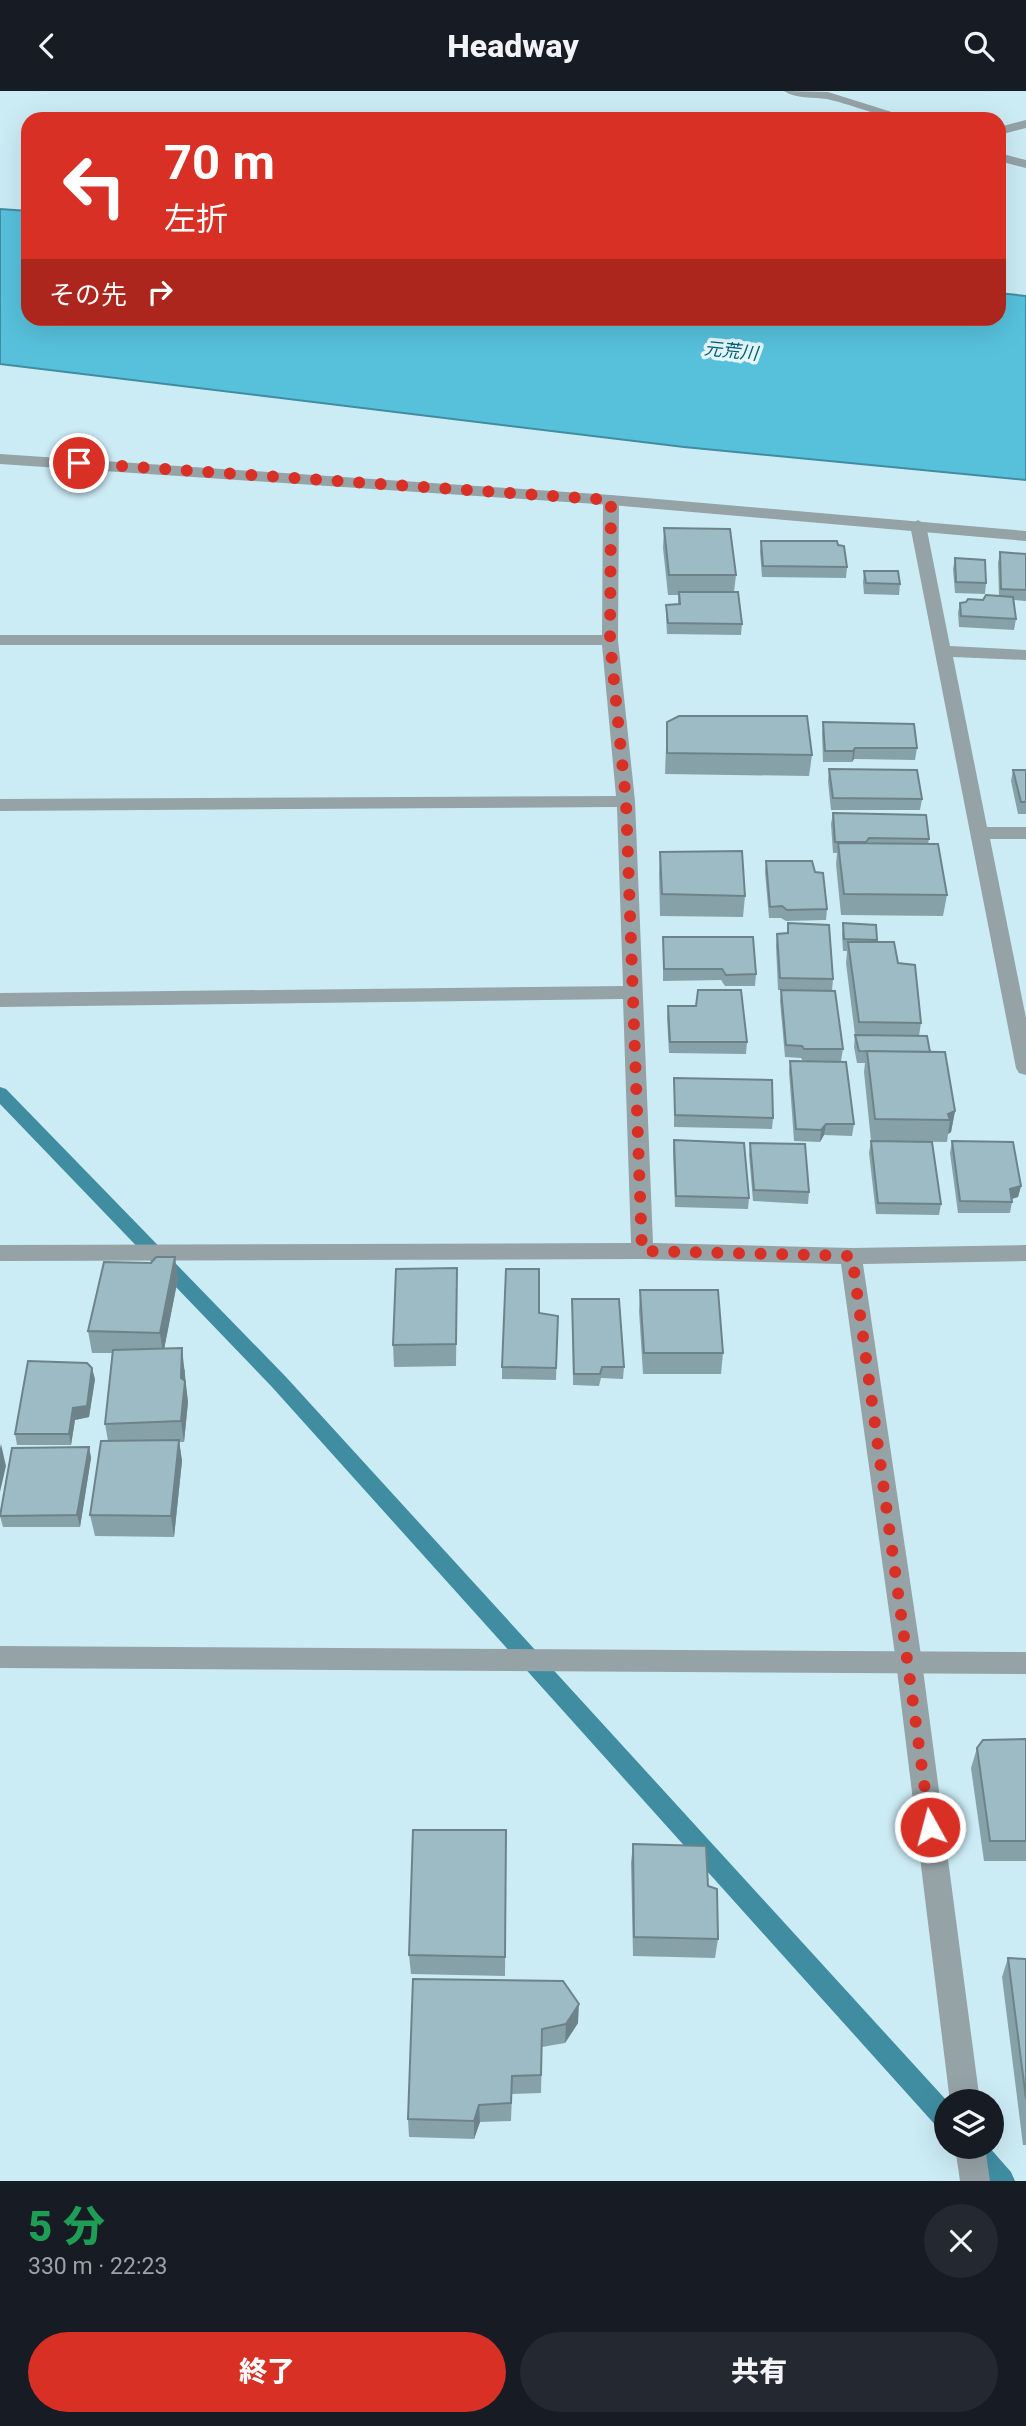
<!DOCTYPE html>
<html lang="ja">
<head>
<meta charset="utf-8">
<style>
  :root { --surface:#171b24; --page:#242831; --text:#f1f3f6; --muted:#9ea1a6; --accent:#d93025 }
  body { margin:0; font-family:Roboto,"Noto Sans JP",sans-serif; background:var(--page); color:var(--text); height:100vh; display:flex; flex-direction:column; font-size:26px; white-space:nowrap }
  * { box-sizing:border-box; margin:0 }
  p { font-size:23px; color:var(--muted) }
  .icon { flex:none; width:38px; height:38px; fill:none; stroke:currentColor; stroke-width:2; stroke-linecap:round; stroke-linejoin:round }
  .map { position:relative; height:2090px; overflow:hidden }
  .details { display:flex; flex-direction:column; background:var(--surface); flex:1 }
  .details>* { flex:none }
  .guide { position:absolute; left:21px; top:21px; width:985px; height:214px; border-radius:21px; box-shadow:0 7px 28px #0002; background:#d93025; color:#fff; overflow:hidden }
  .tools { position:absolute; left:934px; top:1998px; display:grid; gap:14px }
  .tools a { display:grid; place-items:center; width:70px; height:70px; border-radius:50%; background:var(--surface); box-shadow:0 7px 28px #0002; font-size:35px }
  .pin { position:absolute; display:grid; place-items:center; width:60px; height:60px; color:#fff; margin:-30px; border:4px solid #fff; border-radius:50%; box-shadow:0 2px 7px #0007 }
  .me { position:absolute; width:77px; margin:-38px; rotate:353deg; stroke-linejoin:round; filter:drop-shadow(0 0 5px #0008) }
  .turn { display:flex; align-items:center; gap:24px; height:147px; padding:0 28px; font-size:32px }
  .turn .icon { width:91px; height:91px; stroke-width:2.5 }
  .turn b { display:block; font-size:49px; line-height:60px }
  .then { display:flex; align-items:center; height:66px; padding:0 28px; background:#0003; gap:14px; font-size:26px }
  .round { display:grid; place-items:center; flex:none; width:74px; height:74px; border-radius:37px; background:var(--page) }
  .headline { display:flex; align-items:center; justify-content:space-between; height:119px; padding:0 28px }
  h1 { font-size:42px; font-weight:800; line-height:52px; color:#1e9e55 }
  .button { display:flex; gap:14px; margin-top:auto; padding:14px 28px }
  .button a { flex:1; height:80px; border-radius:42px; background:var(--accent); color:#fff; font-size:28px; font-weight:800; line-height:80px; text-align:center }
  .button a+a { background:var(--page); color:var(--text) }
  header { display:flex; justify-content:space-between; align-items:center; height:91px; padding:0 28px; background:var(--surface); font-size:32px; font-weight:800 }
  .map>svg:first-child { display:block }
  .water { fill:#57c1dc; stroke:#408da1; stroke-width:2 }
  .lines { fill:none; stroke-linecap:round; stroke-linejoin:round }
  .stream { fill:#408da1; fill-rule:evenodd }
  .minor { fill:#95a2a6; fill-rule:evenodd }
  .tertiary { fill:#95a2a6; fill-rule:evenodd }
  .wall { fill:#87a1a9 }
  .shaded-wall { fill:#6e8389 }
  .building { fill:#9dbbc4; stroke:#6e8389; stroke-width:2 }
  .route { stroke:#d93025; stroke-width:12; stroke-dasharray:0 21.6 }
  .labels { text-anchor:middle; stroke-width:7; stroke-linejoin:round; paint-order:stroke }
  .far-water-label { font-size:18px; font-style:italic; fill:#026173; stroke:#e4f7fc }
</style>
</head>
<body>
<header><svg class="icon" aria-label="back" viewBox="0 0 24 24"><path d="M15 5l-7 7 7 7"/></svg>Headway<svg class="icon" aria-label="search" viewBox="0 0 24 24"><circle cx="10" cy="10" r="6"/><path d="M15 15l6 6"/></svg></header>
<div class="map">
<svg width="1026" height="2090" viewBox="0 0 1026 2090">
  <rect width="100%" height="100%" fill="#ccecf5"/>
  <path class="water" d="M0,118L28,120V228H999V202L1026,205V389L684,356L0,273Z"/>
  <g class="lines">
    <path class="stream" d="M0,996L6,998L286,1286L948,2011L947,2040L938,2037L272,1296L0,1013Z
      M960,2056H989L1011,2081L1015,2090H985L963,2065Z"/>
    <path class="minor" d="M784,0L828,1L914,28C883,28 857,15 827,8C814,6 795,8 784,0Z
      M1026,29V37L999,44V36Z
      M999,62L1026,69V77L999,70Z
      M611,404L619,409L618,549L635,710L653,1152L851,1157L1026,1154V1170L863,1173L922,1571L980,2011H950L896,1571L841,1173L642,1168L0,1170V1154L631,1152L623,908L0,916V902L623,895L617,716L0,720V708L616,705L602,554H0V544H602L603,409Z
      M918,429L926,434L950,555L1026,559V569L953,566L987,736H1026V748H990L1026,927V984L1019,982L1016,977L910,434Z
      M955,2056H985L990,2090H960Z"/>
    <path class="tertiary" d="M0,363L611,404L1026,440V450L611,414L0,373Z
      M0,1555L1026,1561V1583L0,1577Z"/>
  </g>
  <path class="wall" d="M664,437L736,484L734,501L742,533L741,544L667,543L666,525V514L678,513V504H668L663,457Z
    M761,450L847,476L846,487L762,486L760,461Z
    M1000,461L1026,463V510L1014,509L1016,528L1014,539L959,536L958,522L960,512L983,509L999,505L998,472Z
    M955,467L986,492L985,503L955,502L953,478Z
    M864,480L900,493L899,504L864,503L863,491Z
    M667,631L812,664L809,685L665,683Z
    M823,631L917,657L915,669L854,668L852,671H823L822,642Z
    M829,678L922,708L920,719H831L828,690Z
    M1013,679H1026V723H1018L1011,690Z
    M833,722L929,748L928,753L947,804L943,825L841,824L836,773L837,762H833L831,733Z
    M660,761L745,805L743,826L660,825L659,782Z
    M766,770L815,781L827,818L826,829L786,830L781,827H769L765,781Z
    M843,832L877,849V851L898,872L921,932L919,945L930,961L955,1020L951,1041L948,1043L947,1051L871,1050L864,981L865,972H857L854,956L855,944L846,872L847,860H843L842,844Z
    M777,843L833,888L832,900L778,899L776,855Z
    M663,846L756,883L755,895H725L721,889L663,890Z
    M781,899L843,958L841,970H803L801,967L785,966L780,910Z
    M668,915L747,951L746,963L669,962L667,927Z
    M790,970L854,1033L852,1045L824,1044L820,1051L794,1050L789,981Z
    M674,987L773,1027L772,1038L674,1036Z
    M674,1049L749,1107L748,1118L675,1116L673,1061Z
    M871,1050L941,1113L939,1124L876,1123L869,1062Z
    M952,1050L1021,1095L1018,1106L1012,1108V1111L1010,1122H958L950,1062Z
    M750,1052L809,1101L808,1113L753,1110L749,1064Z
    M178,1187L164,1258L185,1279V1291L188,1311L184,1351H179L182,1370L174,1446L95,1445L90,1424L108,1350L105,1333L112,1262H92L88,1240Z
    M457,1198L456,1275L394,1276L393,1254Z
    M640,1199L723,1262L721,1283H643L639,1220Z
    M572,1208L624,1276L623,1288L601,1287L599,1295L573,1294Z
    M539,1222L558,1225L556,1289L502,1288V1276Z
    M95,1288L89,1326L75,1329L71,1354H17L15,1343Z
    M89,1356L91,1367L80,1436H3L0,1425Z
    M1026,1648V1770H984L971,1677L977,1657Z
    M506,1739L505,1885L411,1883L409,1864Z
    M633,1753L708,1795L718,1848L715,1867L633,1865L631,1772Z
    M1008,1867L1026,1868V2054H1023L1002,1886Z
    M413,1888L578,1932L565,1952L542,1956L541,2002L512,2003L511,2030L480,2031L474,2048L409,2046L408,2028Z"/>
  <path class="shaded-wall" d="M855,657L854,668L852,671L853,660Z
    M955,1020L951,1041L948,1043L950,1029L948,1023Z
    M826,1033L824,1044L820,1051L821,1039Z
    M1021,1095L1018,1106L1007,1109L1010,1098Z
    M175,1166L178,1187L163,1264L160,1242Z
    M182,1257L188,1311L184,1351L181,1330Z
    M92,1277L95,1288L89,1326L75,1329L71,1354L69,1343L73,1317Z
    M179,1349L182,1370L174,1446L171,1425Z
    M1,1353L6,1375L0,1401V1357Z
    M89,1356L91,1367L80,1436L77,1424Z
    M579,1913L578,1932L565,1952L566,1933Z
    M479,2014L480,2031L474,2048V2030Z"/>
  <path class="building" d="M664,437L730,438L736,484H669Z
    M761,450H837L838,454L844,455L847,476L763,475Z
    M1000,461L1026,463V499L1001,498Z
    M955,467L985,469L986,492L956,491Z
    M864,480H898L900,493L866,492Z
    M679,501H738L742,533L668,532L666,514L680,513Z
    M986,504L1013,506L1016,528L961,525L960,512L966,511L968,508L983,509Z
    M679,625H807L812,664L667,662V631Z
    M823,631L914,633L917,657H855L853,660H825Z
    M829,678L917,679L922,708L833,707Z
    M1013,679H1026V711H1021Z
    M833,722L926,724L929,748L869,747L866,751H835Z
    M838,752L938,753L947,804L844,803Z
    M742,760L745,805L662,803L660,761Z
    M766,770H812L815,781L823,782L827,818L787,819L782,815L770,816Z
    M788,832L829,834L833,888L780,887L777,843L788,842Z
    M843,832L876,834L877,849L844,848Z
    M663,846H753L756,883L726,884L722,878H664Z
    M848,851H894L898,872L915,874L921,932L859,931Z
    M698,899H741L747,951H670L668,915H696Z
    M781,899L835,900L843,958H804L802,955L786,954Z
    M855,944L927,945L930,961L859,960Z
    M867,960L945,961L955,1020L948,1023L950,1029L875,1028Z
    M790,970L846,971L854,1033H826L821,1039L796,1038Z
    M674,987L772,989L773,1027L675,1024Z
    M674,1049L744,1052L749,1107L676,1105Z
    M871,1050L932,1051L941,1113L878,1112Z
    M952,1050L1013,1051L1021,1095L1010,1098L1012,1111L960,1110Z
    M750,1052L805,1053L809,1101L754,1099Z
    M156,1166H175L160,1242L88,1240L104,1171L151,1172Z
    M457,1177L456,1253L393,1254L396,1178Z
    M506,1178H539V1222L558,1225L556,1277L502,1276Z
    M640,1199H718L723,1262H644Z
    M572,1208H619L624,1276H602L600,1283H574Z
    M182,1257L181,1287L185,1290L181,1330L105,1333L113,1259Z
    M28,1270L87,1272L92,1277L87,1315L73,1317L69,1343H15Z
    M179,1349L171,1425L90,1424L101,1350Z
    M89,1356L77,1424L0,1425L12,1357Z
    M1026,1648V1750H990L977,1657L983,1649Z
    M413,1739H506L505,1866L409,1864Z
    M633,1753L706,1755L708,1795L717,1798L718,1848L634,1846Z
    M1008,1867L1026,1868V2008Z
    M413,1888L563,1890L579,1913L566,1933L542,1938L541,1984L512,1985L511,2012L479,2014L474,2030L408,2028Z"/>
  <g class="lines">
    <path class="route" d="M79,372L611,409L610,550L626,710L642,1160L852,1165L930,1736"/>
  </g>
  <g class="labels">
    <g class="far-water-label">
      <text transform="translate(731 260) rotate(6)" y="6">元荒川</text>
    </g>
  </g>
</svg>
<div class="tools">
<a><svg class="icon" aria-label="layers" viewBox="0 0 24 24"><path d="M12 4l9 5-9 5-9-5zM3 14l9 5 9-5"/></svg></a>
</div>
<div class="pin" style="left:79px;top:372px;background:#d93025"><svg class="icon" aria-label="arrive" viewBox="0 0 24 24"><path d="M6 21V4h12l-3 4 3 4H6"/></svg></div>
<svg class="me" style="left:930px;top:1736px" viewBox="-20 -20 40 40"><circle r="17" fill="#d93025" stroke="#fff" stroke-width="3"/><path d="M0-11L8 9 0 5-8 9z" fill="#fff"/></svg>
<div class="guide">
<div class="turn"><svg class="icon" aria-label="left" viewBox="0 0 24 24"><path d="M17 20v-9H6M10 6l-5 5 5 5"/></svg><div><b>70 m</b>左折</div></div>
<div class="then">その先<svg class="icon" aria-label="right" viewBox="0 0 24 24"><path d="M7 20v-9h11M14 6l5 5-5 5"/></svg></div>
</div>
</div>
<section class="details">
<div class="headline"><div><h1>5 分</h1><p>330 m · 22:23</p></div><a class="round"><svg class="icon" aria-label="close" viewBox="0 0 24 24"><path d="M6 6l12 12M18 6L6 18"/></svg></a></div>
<div class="button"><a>終了</a><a>共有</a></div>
</section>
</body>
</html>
